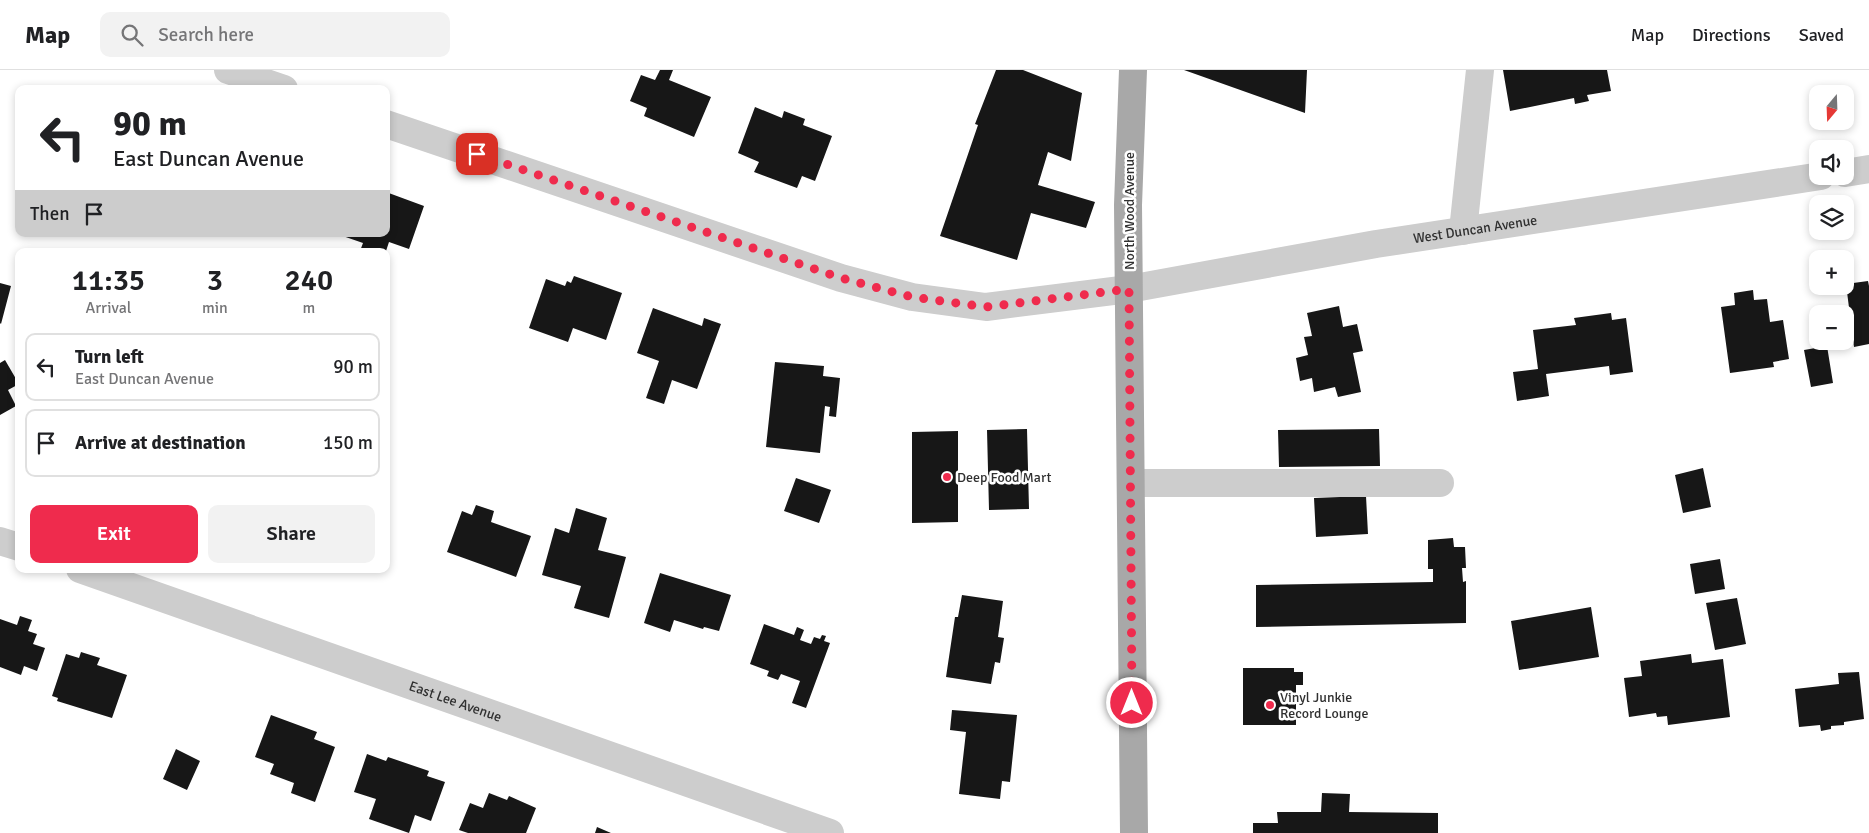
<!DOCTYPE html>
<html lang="en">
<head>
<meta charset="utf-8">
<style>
  :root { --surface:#fff; --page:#f2f2f2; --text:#202124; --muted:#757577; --line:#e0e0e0; --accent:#ef2b4d }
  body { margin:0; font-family:Signika,sans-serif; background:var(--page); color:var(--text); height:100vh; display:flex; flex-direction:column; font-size:19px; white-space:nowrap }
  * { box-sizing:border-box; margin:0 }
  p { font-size:16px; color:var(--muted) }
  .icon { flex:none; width:28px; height:28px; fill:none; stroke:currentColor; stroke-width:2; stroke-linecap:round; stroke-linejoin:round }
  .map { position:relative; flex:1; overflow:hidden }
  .side { position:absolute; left:15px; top:178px; width:375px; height:325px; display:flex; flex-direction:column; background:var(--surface); border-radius:10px; box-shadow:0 2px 8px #0003 }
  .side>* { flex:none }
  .banner { position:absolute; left:15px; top:15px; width:375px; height:152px; border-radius:10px; box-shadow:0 2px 8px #0003; background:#fff; color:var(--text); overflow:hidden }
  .needle { width:32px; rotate:199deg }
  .fabs { position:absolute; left:1809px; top:15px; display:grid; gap:10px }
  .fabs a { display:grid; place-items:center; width:45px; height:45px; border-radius:10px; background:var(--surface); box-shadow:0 2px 8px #0003; font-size:25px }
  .pin { position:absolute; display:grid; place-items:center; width:42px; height:42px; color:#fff; margin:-21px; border-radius:10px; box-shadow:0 2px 8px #0006 }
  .me { position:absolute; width:55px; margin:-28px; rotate:0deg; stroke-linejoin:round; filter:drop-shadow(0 0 4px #0008) }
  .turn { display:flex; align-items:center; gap:18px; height:105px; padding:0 15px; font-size:22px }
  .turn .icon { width:65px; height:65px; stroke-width:2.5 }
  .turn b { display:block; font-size:35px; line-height:42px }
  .then { display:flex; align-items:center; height:48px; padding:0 15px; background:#0003; gap:10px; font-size:19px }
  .eta { display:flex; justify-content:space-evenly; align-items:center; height:85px; text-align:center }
  .eta b { font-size:30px; font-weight:600; line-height:35px }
  .primary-button { display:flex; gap:10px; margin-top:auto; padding:10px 15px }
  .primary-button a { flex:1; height:58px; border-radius:10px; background:var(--accent); color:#fff; font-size:20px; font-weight:600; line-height:58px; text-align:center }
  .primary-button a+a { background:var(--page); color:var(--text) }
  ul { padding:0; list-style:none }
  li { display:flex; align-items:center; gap:15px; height:68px; margin:0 10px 8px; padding:0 5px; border:2px solid var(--line); border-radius:10px }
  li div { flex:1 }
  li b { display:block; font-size:19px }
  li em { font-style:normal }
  header { display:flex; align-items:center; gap:30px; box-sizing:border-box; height:70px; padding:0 25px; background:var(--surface); border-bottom:1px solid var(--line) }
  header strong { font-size:24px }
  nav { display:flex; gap:28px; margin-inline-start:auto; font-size:18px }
  .search { width:350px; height:45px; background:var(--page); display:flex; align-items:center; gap:12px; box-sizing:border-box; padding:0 18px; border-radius:10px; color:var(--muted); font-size:19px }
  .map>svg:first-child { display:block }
  .building { fill:#171717 }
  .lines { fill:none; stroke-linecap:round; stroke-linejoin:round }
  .minor { stroke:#cdcdcd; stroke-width:28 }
  .major { stroke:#a8a8a8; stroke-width:28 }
  .route { stroke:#ef2b4d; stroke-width:9; stroke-dasharray:0 16.2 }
  .poi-dot { fill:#ef2b4d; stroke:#fff; stroke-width:2 }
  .labels { text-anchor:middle; stroke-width:5; stroke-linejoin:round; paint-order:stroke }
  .street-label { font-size:14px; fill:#303030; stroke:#fff }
  .poi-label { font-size:14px; fill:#303030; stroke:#fff; text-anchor:start }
</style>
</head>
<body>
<header>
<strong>Map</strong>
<div class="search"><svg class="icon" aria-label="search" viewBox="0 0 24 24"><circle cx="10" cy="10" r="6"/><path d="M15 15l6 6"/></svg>Search here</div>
<nav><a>Map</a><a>Directions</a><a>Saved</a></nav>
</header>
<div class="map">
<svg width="1869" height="763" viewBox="0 0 1869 763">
  <rect width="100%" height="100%" fill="#fff"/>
  <path class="building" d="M660,0H673L669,10L711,27L694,67L644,46L647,38L630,31L641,5L655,10Z
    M996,0H1023L1082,23L1071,91L1048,82L1038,115L1095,132L1086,158L1031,143L1017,190L940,166L978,55L975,54Z
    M1184,0H1307L1305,43Z
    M1503,0H1607L1611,21L1587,25L1589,31L1575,34L1574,28L1510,41Z
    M755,37L782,48L784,41L805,49L803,55L832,66L815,111L802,106L797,118L754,102L759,92L738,83Z
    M386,122L424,136L409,179L389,172L386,181H360L363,173L337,164H386Z
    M574,206L622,223L606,270L573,258L568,272L529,258L546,209L565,216L567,211L571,213Z
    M1868,211L1869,216V274L1854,277L1846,214Z
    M0,213L11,216L1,254L0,253Z
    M1753,220L1754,230L1767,229L1770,252L1783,250L1789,289L1773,292L1774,297L1730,303L1721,237L1735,235L1734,223Z
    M1339,236L1343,257L1357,254L1363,281L1353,283L1361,322L1338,327L1335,317L1314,322L1312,308L1300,311L1296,288L1308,285L1304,267L1312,266L1307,243Z
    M653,238L702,256L704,248L721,254L697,319L672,310L664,334L646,328L659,291L637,283Z
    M1611,243L1612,250L1626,248L1633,302L1610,305L1609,296L1546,304L1549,326L1517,331L1513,302L1538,299L1533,260L1576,255L1574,248Z
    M1827,276L1833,313L1811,317L1804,280Z
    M5,290L19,314L8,320L16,336L0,345V293Z
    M775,292L824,296L823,306L840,308L836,347L829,346L830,337L825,336L820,383L766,377Z
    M1027,359L1029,439L989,440L987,360Z
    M1379,359L1380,396L1279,397L1278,360Z
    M958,361V452L912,453V362Z
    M1703,398L1711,437L1683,443L1675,405Z
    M796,408L831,420L819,453L784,441Z
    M1366,426L1368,464L1316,467L1314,428Z
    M476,435L494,441L491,452L531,466L516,507L447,482L462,441L472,445Z
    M576,438L607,448L598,480L626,487L609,548L574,538L581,516L542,505L555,458L569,463Z
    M1453,468L1454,477H1465L1466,498H1462L1463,512L1466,511V553L1256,557V515L1433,512V499H1428V470Z
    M1720,489L1725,519L1695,524L1690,494Z
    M660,503L731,525L719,561L704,557L703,559L674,550L670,562L644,553Z
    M962,525L1003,531L998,567L1004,568L1000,593L995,592L991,614L946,607L955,547H958Z
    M1737,528L1746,574L1715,580L1706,533Z
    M1591,537L1599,587L1519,600L1511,551Z
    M20,546L32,550L28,561L37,564L33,574L45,578L37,601L24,596L21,605L0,597V549L17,555Z
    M764,554L794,565L797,557L804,560L800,570L811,574L814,567L820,569L822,565L826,566L824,571L830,573L806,638L792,633L800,611L781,604L778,610L767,606L769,601L750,594Z
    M81,582L100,588L97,595L127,605L112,648L57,631L58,628L52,626L66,584L79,588Z
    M1691,584L1692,593L1723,589L1730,647L1668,655L1667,646L1657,647L1656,643L1629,647L1624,608L1642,606L1640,591Z
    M1243,598H1294V602H1303V615H1296V655H1243Z
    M1859,602L1864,649L1844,652V655L1831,656V659L1821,661L1820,655L1799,657L1795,619L1839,614L1838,603Z
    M952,640L1017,645L1010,712L1002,711L1000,729L959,724L966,662L950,660Z
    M271,645L317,662L314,669L335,677L315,732L291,723L294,713L270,704L274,694L255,687Z
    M176,679L200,691L187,720L163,709Z
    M367,684L386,691L388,687L429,701L427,706L445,712L431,751L415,745L409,763L369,749L376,729L354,722Z
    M489,723L507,730L509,726L536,738L526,763H468L459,760L470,733L483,738Z
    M1322,723L1350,724L1349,742L1438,743V763H1253V753H1278L1277,742H1321Z
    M597,757L611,763H595Z"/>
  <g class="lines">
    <g class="minor">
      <path d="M228,0L284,19"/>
      <path id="s1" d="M386,54L841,208L912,227L986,237L1129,219L1376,174L1821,106"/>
      <path d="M1845,103L1869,99"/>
      <path d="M1463,161L1480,0"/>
      <path d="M1131,413H1440"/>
      <path d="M0,471L19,477"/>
      <path id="s2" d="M80,499L830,763"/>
    </g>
    <path class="major" d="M1133,0L1128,135L1134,763"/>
  </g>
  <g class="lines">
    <path class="route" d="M477,84L841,208L912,227L986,237L1129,219L1132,633"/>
  </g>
  <g class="poi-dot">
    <circle cx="947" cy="407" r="5"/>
    <circle cx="1270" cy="635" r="5"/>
  </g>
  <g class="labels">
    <g class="street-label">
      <text transform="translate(1129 141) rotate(-90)" y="5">North Wood Avenue</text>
      <text dy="5" stroke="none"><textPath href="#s1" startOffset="1124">West Duncan Avenue</textPath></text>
      <text dy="5" stroke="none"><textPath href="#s2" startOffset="398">East Lee Avenue</textPath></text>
    </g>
    <g class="poi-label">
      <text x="957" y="412">Deep Food Mart</text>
      <text x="1280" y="632">Vinyl Junkie<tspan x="1280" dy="16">Record Lounge</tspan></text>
    </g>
  </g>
</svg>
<div class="fabs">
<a><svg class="needle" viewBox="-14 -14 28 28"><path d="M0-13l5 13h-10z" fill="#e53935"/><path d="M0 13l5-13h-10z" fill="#757577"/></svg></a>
<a><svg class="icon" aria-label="sound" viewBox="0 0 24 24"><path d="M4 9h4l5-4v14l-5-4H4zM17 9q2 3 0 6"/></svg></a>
<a><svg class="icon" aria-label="layers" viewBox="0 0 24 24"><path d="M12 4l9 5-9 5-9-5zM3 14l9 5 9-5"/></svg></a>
<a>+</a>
<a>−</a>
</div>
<div class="pin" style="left:477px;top:84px;background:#d93025"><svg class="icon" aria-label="arrive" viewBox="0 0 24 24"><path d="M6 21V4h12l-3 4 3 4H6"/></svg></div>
<svg class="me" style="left:1132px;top:633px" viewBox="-20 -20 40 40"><circle r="17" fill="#ef2b4d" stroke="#fff" stroke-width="3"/><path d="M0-11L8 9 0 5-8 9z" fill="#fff"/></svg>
<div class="banner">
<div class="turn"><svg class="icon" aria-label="left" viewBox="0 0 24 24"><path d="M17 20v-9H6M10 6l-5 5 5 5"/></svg><div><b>90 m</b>East Duncan Avenue</div></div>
<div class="then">Then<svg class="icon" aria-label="arrive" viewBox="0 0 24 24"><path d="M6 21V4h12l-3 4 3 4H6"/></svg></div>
</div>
<section class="side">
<div class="eta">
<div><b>11:35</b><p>Arrival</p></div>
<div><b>3</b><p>min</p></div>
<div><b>240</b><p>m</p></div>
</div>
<ul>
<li><svg class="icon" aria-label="left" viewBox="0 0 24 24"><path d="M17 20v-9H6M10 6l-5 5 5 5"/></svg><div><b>Turn left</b><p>East Duncan Avenue</p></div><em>90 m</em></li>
<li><svg class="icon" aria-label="arrive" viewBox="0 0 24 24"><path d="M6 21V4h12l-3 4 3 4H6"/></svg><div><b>Arrive at destination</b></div><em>150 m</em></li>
</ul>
<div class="primary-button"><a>Exit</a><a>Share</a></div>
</section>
</div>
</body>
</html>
